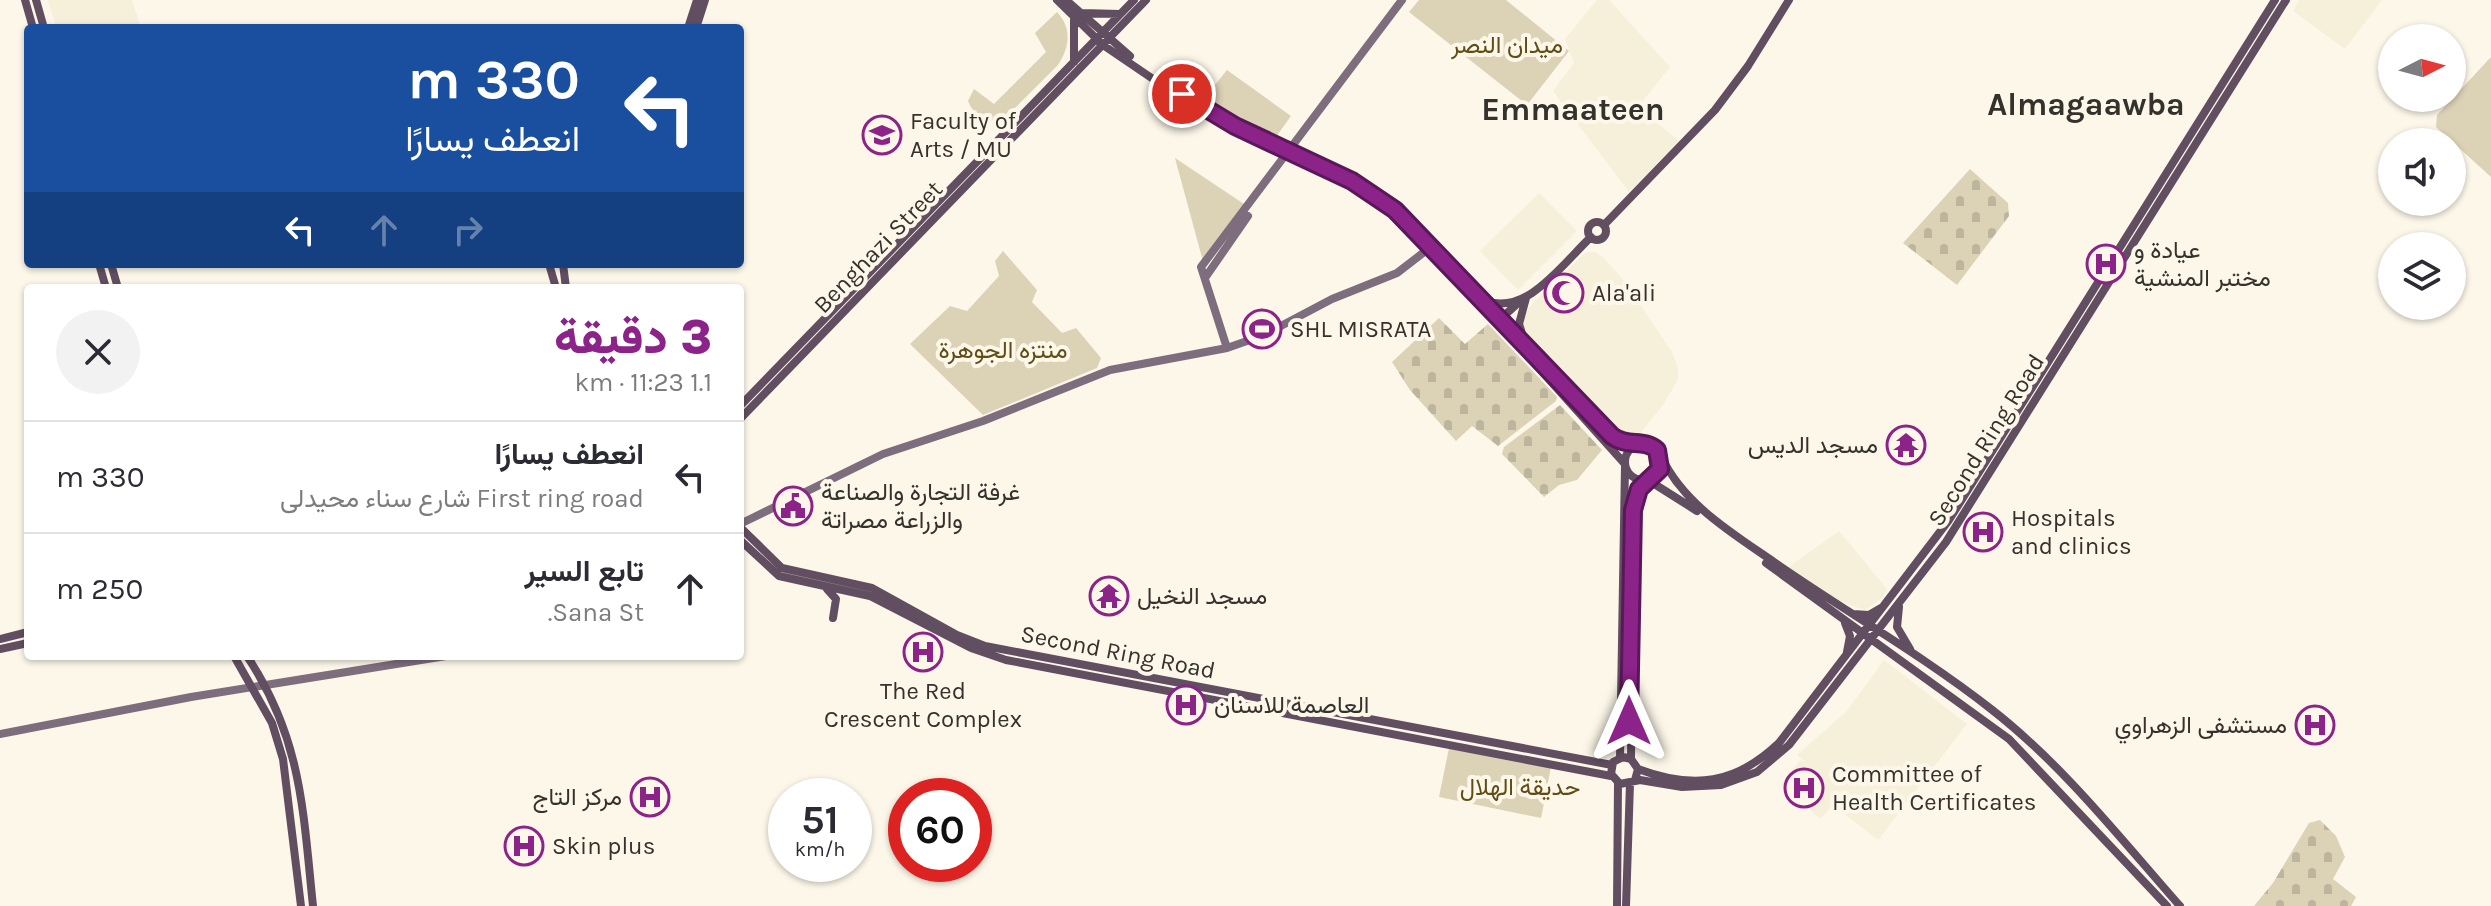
<!DOCTYPE html>
<html lang="ar">
<head>
<meta charset="utf-8">
<style>
  :root { --surface:#fff; --page:#f2f2f3; --text:#2b2b33; --muted:#7c7c81; --line:#e1e1e2; --accent:#8b2389 }
  body { margin:0; font-family:Karla,Vazirmatn,sans-serif; background:var(--page); color:var(--text); direction:rtl; height:100vh; display:flex; flex-direction:column; font-size:30px; white-space:nowrap }
  * { box-sizing:border-box; margin:0 }
  p { font-size:26px; color:var(--muted) }
  .icon { flex:none; width:44px; height:44px; fill:none; stroke:currentColor; stroke-width:2; stroke-linecap:round; stroke-linejoin:round }
  .map { position:relative; flex:1; overflow:hidden; direction:ltr }
  .sheet { position:absolute; left:24px; top:284px; width:720px; height:376px; display:flex; flex-direction:column; background:var(--surface); border-radius:8px; box-shadow:0 2px 6px #0004; direction:rtl }
  .sheet>* { flex:none }
  .guide { position:absolute; left:24px; top:24px; width:720px; height:244px; border-radius:8px; box-shadow:0 2px 6px #0004; direction:rtl; background:#1a4fa0; color:#fff; overflow:hidden }
  .needle { width:52px; rotate:84deg }
  .fabs { position:absolute; left:2378px; top:24px; display:grid; gap:16px }
  .fabs a { display:grid; place-items:center; width:88px; height:88px; border-radius:50%; background:var(--surface); box-shadow:0 2px 6px #0004; font-size:40px }
  .speed { position:absolute; left:768px; top:778px; display:flex; gap:16px; font-size:40px; font-weight:700; text-align:center }
  .speed>* { display:grid; place-content:center; width:104px; height:104px; border-radius:50%; background:var(--surface); box-shadow:0 2px 6px #0004; line-height:1 }
  .speed small { font-size:20px; font-weight:400 }
  .speed .limit { border:12px solid #d22; background:#fff; color:#111 }
  .pin { position:absolute; display:grid; place-items:center; width:68px; height:68px; color:#fff; margin:-34px; border:4px solid #fff; border-radius:50%; box-shadow:0 2px 8px #0007 }
  .me { position:absolute; width:88px; margin:-44px; rotate:0deg; stroke-linejoin:round; filter:drop-shadow(0 0 6px #0008) }
  .turn { display:flex; align-items:center; gap:28px; height:168px; padding:0 32px; font-size:36px }
  .turn .icon { width:104px; height:104px; stroke-width:2.5 }
  .turn b { display:block; font-size:56px; line-height:68px }
  .lanes { display:flex; align-items:center; height:76px; padding:0 32px; background:#0003; justify-content:center; gap:40px; direction:ltr }
  .lanes .off { opacity:.35 }
  .round { display:grid; place-items:center; flex:none; width:84px; height:84px; border-radius:42px; background:var(--page) }
  .headline { display:flex; align-items:center; justify-content:space-between; height:136px; padding:0 32px }
  h1 { font-size:48px; font-weight:800; line-height:60px; color:var(--accent) }
  ul { padding:0; list-style:none }
  li { display:flex; align-items:center; gap:24px; height:112px; padding:0 32px; border-top:2px solid var(--line) }
  li div { flex:1 }
  li b { display:block; font-size:30px }
  li em { font-style:normal }
  .map>svg:first-child { display:block }
  .built { fill:#f6efd9 }
  .green { fill:#dcd2b6 }
  .cemetery { fill:url(#cemetery-stones) }
  .lines { fill:none; stroke-linecap:round; stroke-linejoin:round }
  .secondary { stroke:#7e6d7d; stroke-width:8 }
  .primary { stroke:#624e61; stroke-width:8 }
  .route-casing { stroke:#5a1759; stroke-width:20 }
  .route { stroke:#8b2389; stroke-width:14 }
  .labels { text-anchor:middle; stroke-width:8; stroke-linejoin:round; paint-order:stroke }
  .park-label { font-size:24px; fill:#5f4d15; stroke:#fcf7e9 }
  .poi-label { font-size:24px; fill:#34322d; stroke:#fcf7e9; text-anchor:start }
  .street-label { font-size:24px; fill:#34322d; stroke:#fcf7e9 }
  .district-label { font-size:32px; font-weight:bold; fill:#34322d; stroke:#fcf7e9 }
</style>
</head>
<body>
<div class="map">
<svg width="2491" height="906" viewBox="0 0 2491 906">
  <defs>
    <pattern id="cemetery-stones" width="16" height="16" patternUnits="userSpaceOnUse" patternTransform="scale(2)"><rect width="16" height="16" fill="#dcd2b6"/><path d="M2 7V4a2 2 0 0 1 4 0v3zM10 15v-3a2 2 0 0 1 4 0v3z" fill="#bdb59d"/></pattern>
  </defs>
  <rect width="100%" height="100%" fill="#fcf7e9"/>
  <path class="built" d="M48,0H132L141,28H56Z
    M1597,0H1609L1670,67L1638,107L1679,141L1629,192L1553,91L1574,63L1565,39Z
    M2299,0H2382L2345,49L2293,11Z
    M1539,193L1577,231L1518,290L1480,251Z
    M1586,252H1595L1604,258L1625,282L1672,352L1678,368V379L1663,405L1638,436L1630,439L1614,437L1529,347L1523,326L1524,315L1534,302Z
    M1839,531L1887,589L1882,598L1865,610L1830,598L1787,568Z
    M1884,660L1967,724L1878,840L1833,805L1820,819L1782,784L1800,760L1806,763L1797,755L1846,712Z"/>
  <path class="green" d="M1419,0H1506L1569,51L1527,105L1409,12Z
    M1057,12C1072,28 1070,47 1058,65L1002,121C988,123 973,115 968,101L974,89L994,104L1046,52L1035,33Z
    M2491,57V177L2436,127L2437,115Z
    M1227,70L1291,116L1273,141L1202,101Z
    M1175,158L1247,206L1204,265Z
    M1003,251L1037,290L1032,302L1062,333L1076,328L1101,358L1097,368L983,415L910,344L950,306L967,311L999,276L995,261Z
    M1449,748L1551,767L1541,818L1439,797Z"/>
  <path class="cemetery" d="M1970,169L2008,203L2009,216L1957,285L1903,243Z
    M1439,318L1465,344L1488,324L1557,397L1556,401L1498,446L1472,426L1456,441L1410,390L1392,362Z
    M1560,405L1602,450L1577,480L1559,485L1544,497L1502,454L1504,447Z
    M2320,820L2336,836L2345,857L2333,879L2356,897L2351,906H2254L2273,883L2309,823Z"/>
  <g class="lines">
    <path class="secondary" d="M1205,278L1248,216
      M1227,348L1201,267L1402,0
      M740,524L883,454L983,421L1110,370L1227,348L1264,335L1332,299L1397,273L1432,246
      M0,734L191,697L446,656"/>
    <path class="primary" d="M25,0L33,28
      M36,0L44,28
      M1057,0L1103,45L1181,98L1235,130L1349,185L1393,215L1501,326L1625,464
      M1066,0L1130,56
      M1082,13L1120,14
      M688,28L697,0
      M696,28L705,0
      M1074,62V20
      M1588 231a9 9 0 1 1 18 0a9 9 0 1 1-18 0Z
      M1604,225L1715,110L1748,66L1789,0
      M99,264L106,288
      M111,264L118,288
      M549,264L556,288
      M563,264L566,288
      M1484,300C1526,318 1563,263 1591,237
      M1497,322L1517,304
      M1526,346L1519,324L1526,298
      M1541,361L1612,436L1633,446
      M740,406L1134,0
      M740,419L1146,0
      M1625 462a18 18 0 1 1 36 0a18 18 0 1 1-36 0Z
      M1661,456C1683,504 1732,533 1774,562C1846,612 1922,655 1991,709C2063,765 2120,838 2180,906
      M1648,480L1697,511
      M740,527L782,568L872,588L957,635L985,646L1612,765
      M740,540L779,576L870,596L971,648L1006,660L1611,776
      M1766,563L2009,739L2167,906
      M827,589L836,599L833,618
      M1899,607L1897,627L1910,649
      M1853,614L1869,615L1881,608
      M1845,623L1850,636L1847,652
      M0,639L28,632
      M0,649L28,643
      M234,656L272,723L283,759L301,906
      M247,656C302,739 303,811 313,906
      M1620,758L1625,466
      M1631,759L1633,510L1646,480
      M1638,769C1694,790 1736,784 1779,743L1949,520L2275,0
      M1635,780L1638,769L1631,759L1623,757L1613,762L1611,774L1620,784L1640,780L1682,787L1721,785L1757,772L1789,745L1946,542L2286,0
      M1617,906L1618,783
      M1626,906L1630,783"/>
  </g>
  <g class="lines">
    <defs>
      <path id="route" d="M1182,94L1235,126L1352,181L1395,210L1612,436C1628,448 1643,438 1657,450L1660,469L1639,489L1633,510L1629,721"/>
    </defs>
    <use href="#route" class="route-casing"/>
    <use href="#route" class="route"/>
  </g>
  <defs>
    <symbol id="university-ring" viewBox="-11 -11 22 22"><circle r="9.5" fill="#fcf7e9" stroke="#8b2389" stroke-width="1.5"/><path d="M0-5L7-2L0 1L-7-2ZM-4 1L0 2.5L4 1V4Q0 6-4 4Z" fill="#8b2389"/></symbol>
    <symbol id="hospital-ring" viewBox="-11 -11 22 22"><circle r="9.5" fill="#fcf7e9" stroke="#8b2389" stroke-width="1.5"/><path d="M-5-5h3v3.5h4V-5h3V5h-3V1.5h-4V5h-3Z" fill="#8b2389"/></symbol>
    <symbol id="mosque-ring" viewBox="-11 -11 22 22"><circle r="9.5" fill="#fcf7e9" stroke="#8b2389" stroke-width="1.5"/><path d="M3.5-4.9A6 6 0 1 0 3.5 4.9A5 5 0 1 1 3.5-4.9Z" fill="#8b2389"/></symbol>
    <symbol id="stadium-ring" viewBox="-11 -11 22 22"><circle r="9.5" fill="#fcf7e9" stroke="#8b2389" stroke-width="1.5"/><path d="M0-5a6.5 5 0 1 0 0 10a6.5 5 0 1 0 0-10ZM-3.5-1.8h7v3.6h-7Z" fill="#8b2389"/></symbol>
    <symbol id="temple-ring" viewBox="-11 -11 22 22"><circle r="9.5" fill="#fcf7e9" stroke="#8b2389" stroke-width="1.5"/><path d="M0-6L5-2H3V0L6.5 2.5H4V6H1.5V3h-3V6H-4V2.5H-6.5L-3 0V-2H-5Z" fill="#8b2389"/></symbol>
    <symbol id="civic-ring" viewBox="-11 -11 22 22"><circle r="9.5" fill="#fcf7e9" stroke="#8b2389" stroke-width="1.5"/><path d="M-.6-6.5H3V-4.5H.6V-3L4-1V1h2V6H-6V1h2V-1L-.6-3ZM-1.2 2.5V6h2.4V2.5Z" fill="#8b2389"/></symbol>
  </defs>
  <g fill-rule="evenodd">
    <use href="#university-ring" x="860" y="113" width="44" height="44"/>
    <use href="#hospital-ring" x="2084" y="242" width="44" height="44"/>
    <use href="#mosque-ring" x="1542" y="271" width="44" height="44"/>
    <use href="#stadium-ring" x="1240" y="307" width="44" height="44"/>
    <use href="#temple-ring" x="1884" y="423" width="44" height="44"/>
    <use href="#civic-ring" x="771" y="484" width="44" height="44"/>
    <use href="#hospital-ring" x="1961" y="510" width="44" height="44"/>
    <use href="#temple-ring" x="1087" y="574" width="44" height="44"/>
    <use href="#hospital-ring" x="901" y="630" width="44" height="44"/>
    <use href="#hospital-ring" x="1164" y="683" width="44" height="44"/>
    <use href="#hospital-ring" x="2293" y="703" width="44" height="44"/>
    <use href="#hospital-ring" x="1782" y="766" width="44" height="44"/>
    <use href="#hospital-ring" x="628" y="775" width="44" height="44"/>
    <use href="#hospital-ring" x="502" y="824" width="44" height="44"/>
  </g>
  <g class="labels">
    <g class="park-label">
      <text x="1507" y="53">ميدان النصر</text>
      <text x="1003" y="358">منتزه الجوهرة</text>
      <text x="1520" y="795">حديقة الهلال</text>
    </g>
    <g class="poi-label">
      <text x="910" y="129">Faculty of<tspan x="910" dy="28">Arts / MU</tspan></text>
      <text x="2134" y="258">عيادة و<tspan x="2134" dy="28">مختبر المنشية</tspan></text>
      <text x="1592" y="301">Ala'ali</text>
      <text x="1290" y="337">SHL MISRATA</text>
      <text x="1878" y="453" text-anchor="end">مسجد الديس</text>
      <text x="821" y="500">غرفة التجارة والصناعة<tspan x="821" dy="28">والزراعة مصراتة</tspan></text>
      <text x="2011" y="526">Hospitals<tspan x="2011" dy="28">and clinics</tspan></text>
      <text x="1137" y="604">مسجد النخيل</text>
      <text x="923" y="699" text-anchor="middle">The Red<tspan x="923" dy="28">Crescent Complex</tspan></text>
      <text x="1214" y="713">العاصمة للاسنان</text>
      <text x="2287" y="733" text-anchor="end">مستشفى الزهراوي</text>
      <text x="1832" y="782">Committee of<tspan x="1832" dy="28">Health Certificates</tspan></text>
      <text x="622" y="805" text-anchor="end">مركز التاج</text>
      <text x="552" y="854">Skin plus</text>
    </g>
    <g class="street-label">
      <text transform="translate(878 247) rotate(-46)" y="8">Benghazi Street</text>
      <text transform="translate(1986 440) rotate(-58)" y="8">Second Ring Road</text>
      <text transform="translate(1118 652) rotate(11)" y="8">Second Ring Road</text>
    </g>
    <g class="district-label">
      <text x="2086" y="115">Almagaawba</text>
      <text x="1573" y="120">Emmaateen</text>
    </g>
  </g>
</svg>
<div class="fabs">
<a><svg class="needle" viewBox="-14 -14 28 28"><path d="M0-13l5 13h-10z" fill="#e53935"/><path d="M0 13l5-13h-10z" fill="#7c7c81"/></svg></a>
<a><svg class="icon" aria-label="sound" viewBox="0 0 24 24"><path d="M4 9h4l5-4v14l-5-4H4zM17 9q2 3 0 6"/></svg></a>
<a><svg class="icon" aria-label="layers" viewBox="0 0 24 24"><path d="M12 4l9 5-9 5-9-5zM3 14l9 5 9-5"/></svg></a>
</div>
<div class="speed"><div>51<small>km/h</small></div><div class="limit">60</div></div>
<div class="pin" style="left:1182px;top:94px;background:#d93025"><svg class="icon" aria-label="arrive" viewBox="0 0 24 24"><path d="M6 21V4h12l-3 4 3 4H6"/></svg></div>
<svg class="me" style="left:1629px;top:721px" viewBox="-20 -20 40 40"><path d="M0-17L14 15 0 8-14 15z" fill="#8b2389" stroke="#fff" stroke-width="4"/></svg>
<div class="guide">
<div class="turn"><svg class="icon" aria-label="left" viewBox="0 0 24 24"><path d="M17 20v-9H6M10 6l-5 5 5 5"/></svg><div><b>330 m</b>انعطف يسارًا</div></div>
<div class="lanes"><svg class="icon" aria-label="left" viewBox="0 0 24 24"><path d="M17 20v-9H6M10 6l-5 5 5 5"/></svg><svg class="icon off" aria-label="ahead" viewBox="0 0 24 24"><path d="M12 20V5M6 11l6-6 6 6"/></svg><svg class="icon off" aria-label="right" viewBox="0 0 24 24"><path d="M7 20v-9h11M14 6l5 5-5 5"/></svg></div>
</div>
<section class="sheet">
<div class="headline"><div><h1>3 دقيقة</h1><p>1.1 km · 11:23</p></div><a class="round"><svg class="icon" aria-label="close" viewBox="0 0 24 24"><path d="M6 6l12 12M18 6L6 18"/></svg></a></div>
<ul>
<li><svg class="icon" aria-label="left" viewBox="0 0 24 24"><path d="M17 20v-9H6M10 6l-5 5 5 5"/></svg><div><b>انعطف يسارًا</b><p>First ring road شارع سناء محيدلى</p></div><em>330 m</em></li>
<li><svg class="icon" aria-label="ahead" viewBox="0 0 24 24"><path d="M12 20V5M6 11l6-6 6 6"/></svg><div><b>تابع السير</b><p>Sana St.</p></div><em>250 m</em></li>
</ul>
</section>
</div>
</body>
</html>
